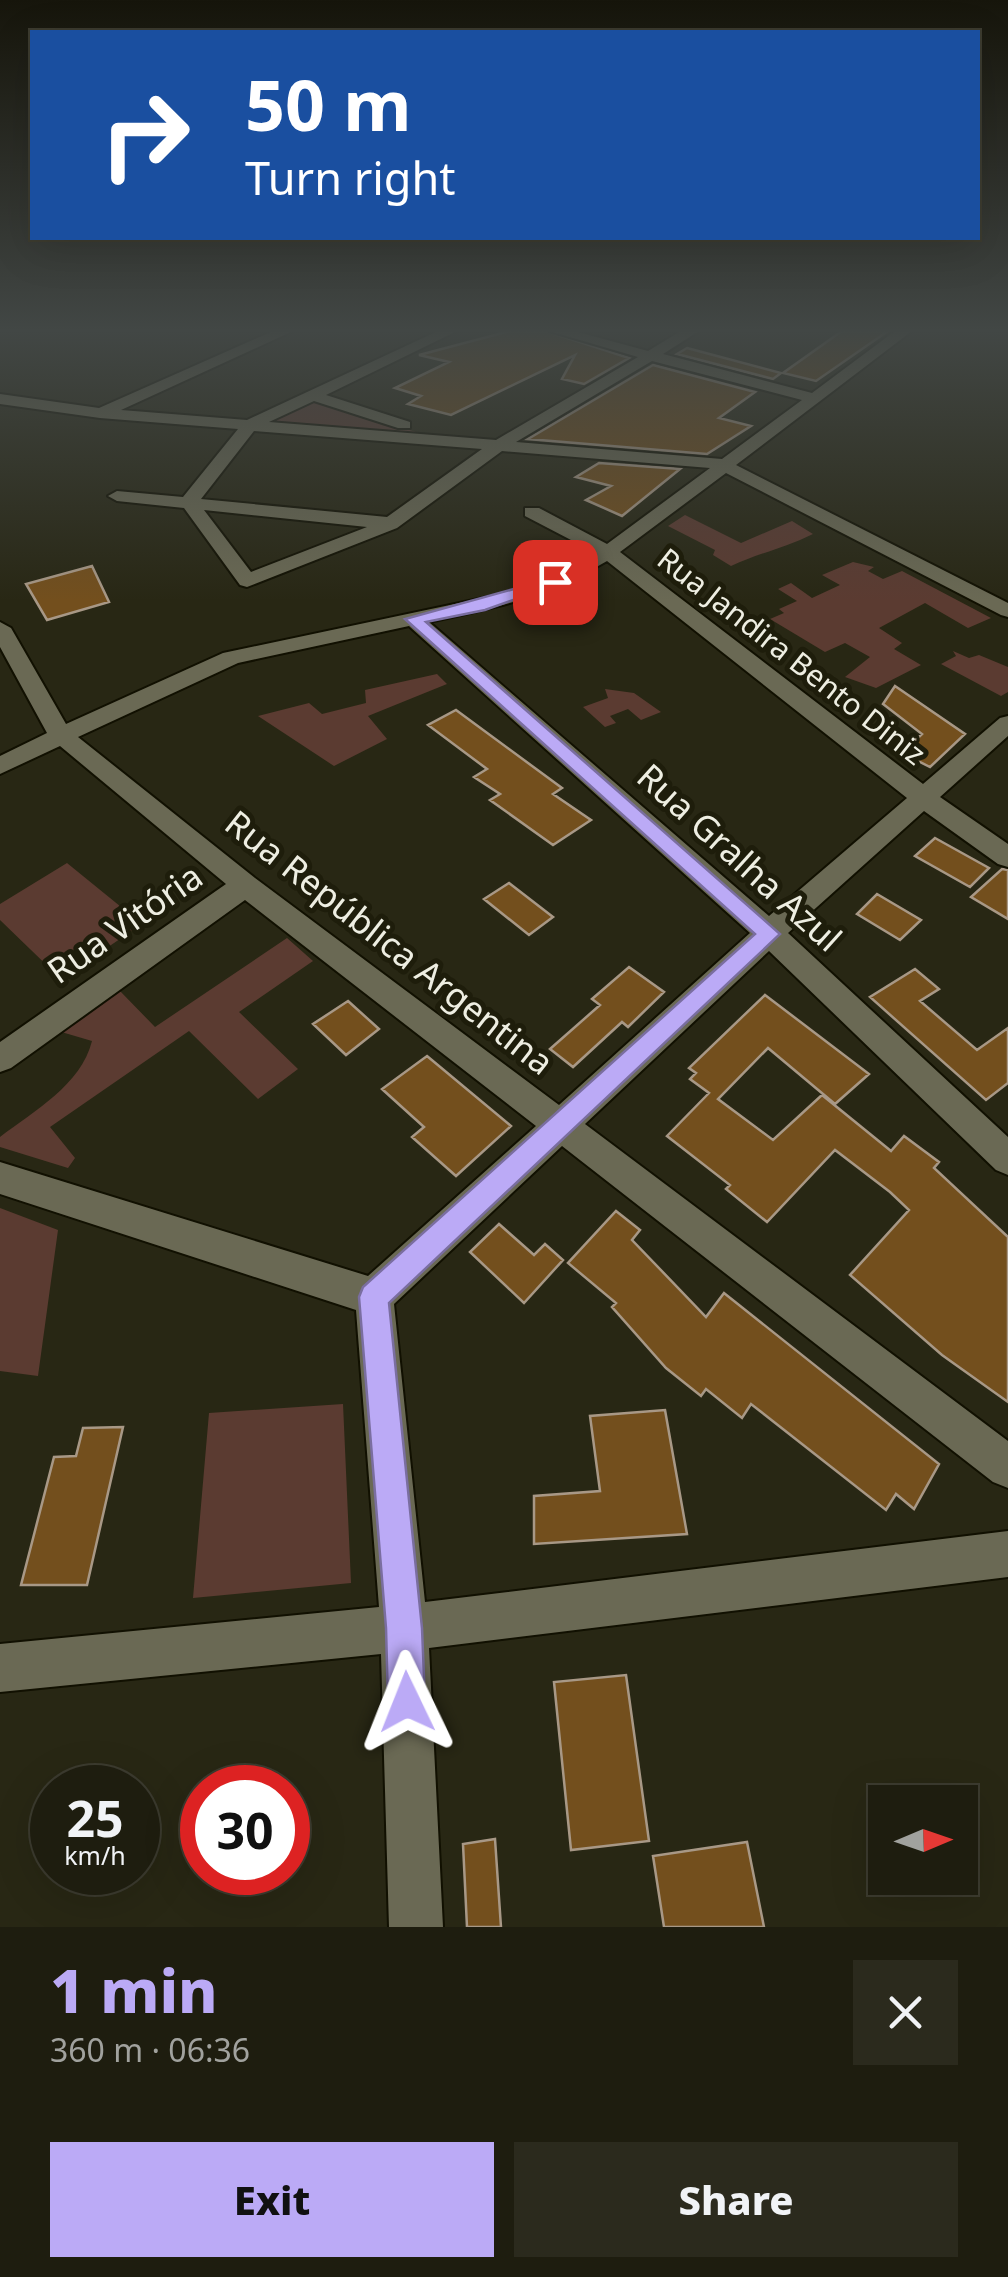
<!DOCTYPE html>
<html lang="en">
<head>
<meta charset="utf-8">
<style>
  :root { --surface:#1e1d0f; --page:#2b2a1d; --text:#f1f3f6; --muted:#a1a29e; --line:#3c3b2f; --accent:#bbaaf6 }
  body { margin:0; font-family:"Noto Sans",sans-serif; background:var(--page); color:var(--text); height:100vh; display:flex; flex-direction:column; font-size:38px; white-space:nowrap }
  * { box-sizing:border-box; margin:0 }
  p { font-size:32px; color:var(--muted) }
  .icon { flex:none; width:55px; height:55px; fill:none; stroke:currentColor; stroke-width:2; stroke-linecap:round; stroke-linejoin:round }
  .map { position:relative; height:1927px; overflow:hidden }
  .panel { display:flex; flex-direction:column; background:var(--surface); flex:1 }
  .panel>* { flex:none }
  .banner { position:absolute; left:30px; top:30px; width:950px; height:210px; border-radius:0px; box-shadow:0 10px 40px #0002,0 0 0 2px var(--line); background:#1a4fa0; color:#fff; overflow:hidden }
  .needle { width:65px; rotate:88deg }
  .fabs { position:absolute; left:868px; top:1785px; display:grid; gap:20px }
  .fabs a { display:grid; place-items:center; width:110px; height:110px; border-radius:0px; background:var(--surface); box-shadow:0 10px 40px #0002,0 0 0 2px var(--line); font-size:50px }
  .speed { position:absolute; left:30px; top:1765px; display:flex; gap:20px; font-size:50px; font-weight:700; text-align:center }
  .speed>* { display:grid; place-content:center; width:130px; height:130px; border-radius:50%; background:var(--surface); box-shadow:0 10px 40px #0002,0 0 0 2px var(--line); line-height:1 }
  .speed small { font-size:25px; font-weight:400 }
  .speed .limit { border:15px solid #d22; background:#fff; color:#111 }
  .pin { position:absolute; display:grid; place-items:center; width:85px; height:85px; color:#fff; margin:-42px; border-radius:20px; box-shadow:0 5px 15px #0006 }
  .me { position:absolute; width:110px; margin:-55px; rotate:358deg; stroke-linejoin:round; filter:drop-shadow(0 0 8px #0008) }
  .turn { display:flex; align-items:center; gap:35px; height:210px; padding:0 50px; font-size:45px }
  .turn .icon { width:130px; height:130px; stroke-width:2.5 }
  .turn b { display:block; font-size:70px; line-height:85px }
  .round { display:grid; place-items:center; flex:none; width:105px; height:105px; border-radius:0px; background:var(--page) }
  .headline { display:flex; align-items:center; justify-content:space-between; height:170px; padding:0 50px }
  h1 { font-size:60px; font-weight:800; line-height:75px; color:var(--accent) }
  .action { display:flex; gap:20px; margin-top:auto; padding:20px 50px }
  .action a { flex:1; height:115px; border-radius:0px; background:var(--accent); color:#111; font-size:40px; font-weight:800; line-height:115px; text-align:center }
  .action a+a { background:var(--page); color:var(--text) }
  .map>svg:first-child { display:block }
  .green { fill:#5b3b31 }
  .building { fill:#734f1d; stroke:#a89886; stroke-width:2.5 }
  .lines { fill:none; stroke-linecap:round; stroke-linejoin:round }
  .minor-casing { stroke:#111001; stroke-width:4 }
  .minor { fill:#6a6954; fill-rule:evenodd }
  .route { fill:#bbaaf6; stroke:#7a6ea0; stroke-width:2.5 }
  .labels { text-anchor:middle; stroke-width:10; stroke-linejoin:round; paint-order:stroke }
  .far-street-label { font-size:30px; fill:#eeeee2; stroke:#1e1d0b }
  .street-label { font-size:35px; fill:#eeeee2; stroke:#1e1d0b }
</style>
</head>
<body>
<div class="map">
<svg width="1008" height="1927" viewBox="0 0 1008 1927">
  <rect width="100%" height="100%" fill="#282714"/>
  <path class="green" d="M314,400L416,432L432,438L262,424Z
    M685,515L741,543L792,521L813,534C785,548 759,553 731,566L713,555L715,550L668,526Z
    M853,562L874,567L868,571L883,579L902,571L991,618L968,628L925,603L879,628L902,643L894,649L921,665L876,688L845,677L870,657L845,643L825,652L770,619L784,613L779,609L797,601L778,589L791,583L812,598L840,585L822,575Z
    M953,651L969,658L979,655L1008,667V692L1001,696L941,664L956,656Z
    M437,674L447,684L368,716L387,739L334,766L258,716L309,703L322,714L366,703L365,690Z
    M605,689L634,693L661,712L641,720L628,709L610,716L616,723L605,727L583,707L608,698Z
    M67,863L142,924L61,979L0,920V904Z
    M287,938L313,961L239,1012L298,1069L258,1099L189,1031L50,1127L75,1158L68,1168L0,1147V1137C34,1111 81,1085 92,1041L58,1031L120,991L155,1027Z
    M0,1208L58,1230L38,1376L0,1371Z
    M343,1404L351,1583L193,1598L209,1413Z"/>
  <path class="building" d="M510,331H546L629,358L584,384L562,379L575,355L451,415L408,404L421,396L395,388L449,362L419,355Z
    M842,331H888L816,381L783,373Z
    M687,348L781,373L773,379L677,354Z
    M653,365L755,392L719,418L751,426L707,454L528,439Z
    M599,463L680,469L622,516L586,500L611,486L576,477Z
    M92,566L109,602L47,620L26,584Z
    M895,686L965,734L930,767L902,753L922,734L883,704Z
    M456,710L562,788L553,794L591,820L553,845L490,800L500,794L474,777L487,769L428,725Z
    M935,838L989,868L970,887L915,856Z
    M1002,869L1008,870V919L971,897Z
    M509,883L553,917L529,935L484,899Z
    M877,894L921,920L900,940L857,914Z
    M629,967L664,992L628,1027L622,1022L573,1067L550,1049L600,1005L592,999Z
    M915,969L939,989L920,1001L977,1050L1008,1028V1083L986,1100L870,997Z
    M765,995L869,1074L835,1104L768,1048L718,1099L773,1140L822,1095L891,1151L904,1136L939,1162L934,1168L1008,1237V1402L942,1355L850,1275L909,1210L890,1192L835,1150L767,1222L726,1189L730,1185L667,1136L709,1093L690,1079L696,1073L689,1068Z
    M348,1001L379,1029L346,1055L313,1024Z
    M427,1056L511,1126L456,1176L412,1137L424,1127L382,1089Z
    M616,1211L640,1230L632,1240L706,1317L724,1293L939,1464L914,1509L896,1494L886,1510L751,1404L742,1418L706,1389L701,1396L666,1368L612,1307L616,1303L568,1263Z
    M499,1224L534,1255L545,1244L563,1260L524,1303L470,1252Z
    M665,1410L687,1534L534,1544V1496L600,1491L590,1416Z
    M123,1427L87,1585H21L54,1457L76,1456L83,1428Z
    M626,1675L649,1841L571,1850L554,1682Z
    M495,1839L501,1927H467L463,1844Z
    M747,1842L764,1927H664L653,1856Z"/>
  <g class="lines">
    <defs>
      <path id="minor" d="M273,331H293L121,410L247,420L438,331H457L326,395L410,422V428H398L314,401L269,422L496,440L638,357L549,331H574L648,351L681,331H699L663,354L812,393L895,331H912L736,465L1008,603V617L1001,615L726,473L620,552L923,784L1000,718L1008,716V736L940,797L1008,844V867L998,864L924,811L788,933L1008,1137V1175L996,1170L769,951L585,1124L1008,1441V1488L993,1482L562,1146L394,1304L425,1602L1008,1531V1577L429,1648L443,1927H389L381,1654L0,1692V1644L379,1607L356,1310L0,1194V1162L368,1276L536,1126L245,900L11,1068L0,1072V1042L226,884L60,746L0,774V756L47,733L0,647V622L11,628L66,724L223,653L511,592L548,579L594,552L525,516V508H539L607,544L710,468L502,451L397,528L247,587L240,585L184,508L117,501L108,496L117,491L183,497L238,429L100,418L0,404V394L99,408ZM652,361L802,400L722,459L516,442ZM254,431L482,449L387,517L201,499ZM204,510L367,527L251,572ZM607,561L907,798L769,916L429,622C499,607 545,598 607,561ZM409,626L750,933L559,1105L255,878L78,737L238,663Z"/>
    </defs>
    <use href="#minor" class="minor-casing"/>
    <use href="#minor" class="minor"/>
  </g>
  <linearGradient id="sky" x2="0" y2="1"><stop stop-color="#16150b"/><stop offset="0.55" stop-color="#424745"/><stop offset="1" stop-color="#424745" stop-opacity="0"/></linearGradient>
  <rect width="1008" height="601" fill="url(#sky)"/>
  <path class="route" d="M550,579L563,582L485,610L426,622L780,934L389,1303L422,1628L425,1702L420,1716L407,1721L394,1716L388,1702L386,1628L359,1297L363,1287L755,934L405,619Z"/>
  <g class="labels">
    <g class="far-street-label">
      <text transform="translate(791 657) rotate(38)" y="10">Rua Jandira Bento Diniz</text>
    </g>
    <g class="street-label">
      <text transform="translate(739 858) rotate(42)" y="12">Rua Gralha Azul</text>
      <text transform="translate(125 924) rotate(-35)" y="12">Rua Vitória</text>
      <text transform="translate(389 943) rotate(38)" y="12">Rua República Argentina</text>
    </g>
  </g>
</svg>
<div class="fabs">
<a><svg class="needle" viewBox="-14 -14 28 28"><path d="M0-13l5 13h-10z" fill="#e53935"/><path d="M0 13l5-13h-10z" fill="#a1a29e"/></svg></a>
</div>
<div class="speed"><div>25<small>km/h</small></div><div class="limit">30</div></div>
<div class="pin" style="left:555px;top:582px;background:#d93025"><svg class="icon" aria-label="arrive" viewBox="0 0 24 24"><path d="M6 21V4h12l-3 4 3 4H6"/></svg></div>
<svg class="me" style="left:407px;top:1702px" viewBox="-20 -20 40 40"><path d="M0-17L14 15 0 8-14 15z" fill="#bbaaf6" stroke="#fff" stroke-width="4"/></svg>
<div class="banner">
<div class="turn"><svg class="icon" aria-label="right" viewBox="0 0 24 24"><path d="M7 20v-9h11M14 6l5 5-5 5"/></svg><div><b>50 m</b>Turn right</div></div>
</div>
</div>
<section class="panel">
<div class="headline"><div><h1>1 min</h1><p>360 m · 06:36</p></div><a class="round"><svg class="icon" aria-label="close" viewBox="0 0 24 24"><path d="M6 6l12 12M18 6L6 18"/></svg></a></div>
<div class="action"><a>Exit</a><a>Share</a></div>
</section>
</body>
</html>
